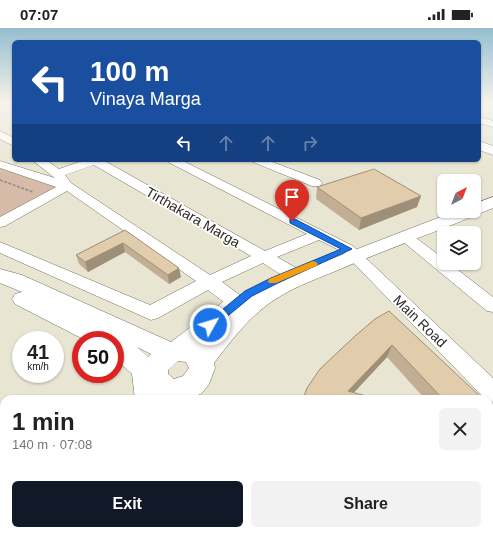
<!DOCTYPE html>
<html lang="en">
<head>
<meta charset="utf-8">
<style>
  :root { --surface:#fff; --page:#f2f2f2; --text:#222; --muted:#767676; --accent:#111827 }
  body { margin:0; font-family:Helvetica,sans-serif; background:var(--page); color:var(--text); height:100vh; display:flex; flex-direction:column; font-size:15px; white-space:nowrap }
  * { box-sizing:border-box; margin:0 }
  p { font-size:13px; color:var(--muted) }
  .icon { flex:none; width:22px; height:22px; fill:none; stroke:currentColor; stroke-width:2; stroke-linecap:round; stroke-linejoin:round }
  .map { position:relative; flex:1; overflow:hidden }
  .side { position:absolute; left:0px; top:367px; width:493px; height:140px; display:flex; flex-direction:column; background:var(--surface); border-radius:12px 12px 0 0; box-shadow:0 1px 3px #0004 }
  .side>* { flex:none }
  .top-card { position:absolute; left:12px; top:12px; width:469px; height:122px; border-radius:6px; box-shadow:0 1px 3px #0004; background:#1a4fa0; color:#fff; overflow:hidden }
  .needle { width:26px; rotate:42deg }
  .controls { position:absolute; left:437px; top:146px; display:grid; gap:8px }
  .controls a { display:grid; place-items:center; width:44px; height:44px; border-radius:6px; background:var(--surface); box-shadow:0 1px 3px #0004; font-size:20px }
  .speed { position:absolute; left:12px; top:303px; display:flex; gap:8px; font-size:20px; font-weight:700; text-align:center }
  .speed>* { display:grid; place-content:center; width:52px; height:52px; border-radius:50%; background:var(--surface); box-shadow:0 1px 3px #0004; line-height:1 }
  .speed small { font-size:10px; font-weight:400 }
  .speed .limit { border:6px solid #d22; background:#fff; color:#111 }
  .pin { position:absolute; display:grid; place-items:center; width:34px; height:34px; color:#fff; margin:-41px -17px; border-radius:50% 50% 50% 0; rotate:-45deg; box-shadow:0 0 4px #0007 }
  .pin .icon { rotate:45deg }
  .me { position:absolute; width:44px; margin:-22px; rotate:51deg; stroke-linejoin:round; filter:drop-shadow(0 0 3px #0008) }
  .turn { display:flex; align-items:center; gap:14px; height:84px; padding:0 12px; font-size:18px }
  .turn .icon { width:52px; height:52px; stroke-width:2.5 }
  .turn b { display:block; font-size:28px; line-height:34px }
  .lanes { display:flex; align-items:center; height:38px; padding:0 12px; background:#0003; justify-content:center; gap:20px; direction:ltr }
  .lanes .off { opacity:.35 }
  .round { display:grid; place-items:center; flex:none; width:42px; height:42px; border-radius:6px; background:var(--page) }
  .head { display:flex; align-items:center; justify-content:space-between; height:68px; padding:0 12px }
  h1 { font-size:24px; font-weight:700; line-height:30px }
  .primary-button { display:flex; gap:8px; margin-top:auto; padding:8px 12px }
  .primary-button a { flex:1; height:46px; border-radius:6px; background:var(--accent); color:#fff; font-size:16px; font-weight:700; line-height:46px; text-align:center }
  .primary-button a+a { background:var(--page); color:var(--text) }
  .status { display:flex; justify-content:space-between; align-items:center; height:28px; padding:0 20px; background:var(--surface); direction:ltr }
  .status svg { height:11px; fill:currentColor }
  .map>svg:first-child { display:block }
  .green { fill:#d6bba8 }
  .lines { fill:none; stroke-linecap:round; stroke-linejoin:round }
  .minor-casing { stroke:#73705f; stroke-width:1 }
  .major-casing { stroke:#73705f; stroke-width:1 }
  .path { stroke:#928f82; stroke-width:1.5; stroke-dasharray:3 1.5; stroke-linecap:butt }
  .minor { fill:#fff; fill-rule:evenodd }
  .major { fill:#fff; fill-rule:evenodd }
  .wall { fill:#c2af93 }
  .shaded-wall { fill:#9e8f78 }
  .building { fill:#e1ccab; stroke:#9e8f78 }
  .route { fill:#1a73e8; stroke:#114b97 }
  .slow { fill:#f59e0b }
  .labels { text-anchor:middle; stroke-width:3.5; stroke-linejoin:round; paint-order:stroke }
  .street-label { font-size:14px; fill:#2d2b24; stroke:#fff }
</style>
</head>
<body>
<div class="status"><b>07:07</b><svg viewBox="0 0 49 12"><path d="M0 12V9h3v3zM5 12V6h3v6zM10 12V3h3v9zM15 12V0h3v12zM26 1h20v11H26zM47 4h2v5h-2z"/></svg></div>
<div class="map">
<svg width="493" height="507" viewBox="0 0 493 507">
  <rect width="100%" height="100%" fill="#e9e5d3"/>
  <path class="green" d="M0,136L67,158L0,195Z"/>
  <g class="lines">
    <defs>
      <path id="minor" d="M479,75H488L479,81Z
        M479,89L493,93V99L479,95Z
        M0,103L14,110V118L0,111Z
        M32,132H46L59,141L85,132H103L265,223L307,206L168,134L166,132H181L353,218L493,350V374L485,371L343,224L319,212L277,229L298,241L300,245L298,249C285,252 273,241 263,235L222,254L244,270L247,274L244,278C231,283 218,269 208,262L158,290L151,292L0,225V214L150,277L196,253L67,163L5,198L0,199V189L56,159L0,140V133L55,150ZM94,137L251,228L210,247L71,155L65,147Z
        M251,132H267L320,152L322,155L320,158H312L253,134Z
        M406,205L411,206L444,231V235H449L493,269V284L487,283L401,212L399,209L401,206Z
        M489,480L493,482V507H486L479,503H489Z
        M282,503H310L311,507H283Z
        M403,503H431L432,507H404Z"/>
      <path id="major" d="M479,113L493,118V127L479,122Z
        M493,169V180C442,202 389,220 338,242C314,252 288,261 267,277C246,293 230,314 214,335L215,340L209,356L202,365L193,370L135,371L132,346L115,330V312H85L15,276L12,271L15,266L22,264L0,255V241L22,247L171,314L228,270L236,268L244,271L259,261L282,250L456,183H474V176ZM137,319L151,326L148,329ZM178,333L186,334L189,340L183,348L174,351L168,346V342Z
        M86,503H150L149,507H85Z"/>
    </defs>
    <use href="#minor" class="minor-casing"/>
    <use href="#major" class="major-casing"/>
    <path class="path" d="M0,152L33,164"/>
    <use href="#minor" class="minor"/>
    <use href="#major" class="major"/>
  </g>
  <path class="wall" d="M317,159L417,179L359,202L316,171Z
    M125,202L181,249L169,256L125,224L88,244L79,236L76,227Z
    M375,291L483,371H425L387,329L354,364Z"/>
  <path class="shaded-wall" d="M421,168L417,179L359,202L361,190Z
    M123,215L125,224L88,244L85,234Z
    M179,240L181,249L169,256L168,247Z
    M392,317L387,329L348,371V363Z
    M493,382V383L489,388V384Z"/>
  <path class="building" d="M374,141L421,168L361,190L317,159Z
    M125,202L179,240L168,247L123,215L85,234L76,227Z
    M389,283L483,371H443L392,317L348,363L377,371H303L307,360L320,341L355,308L375,291Z
    M489,377L493,381V382L489,384Z"/>
  <linearGradient id="sky" x2="0" y2="1"><stop stop-color="#94bed0"/><stop offset="0.51" stop-color="#f5f3eb"/><stop offset="1" stop-color="#f5f3eb" stop-opacity="0"/></linearGradient>
  <rect width="493" height="146" fill="url(#sky)"/>
  <path class="route" d="M290,191H295L352,221L278,255L252,268L213,300H206L204,297L206,295L245,263L271,250L341,221L290,195Z"/>
  <path class="slow" d="M313,233L316,234L318,236L316,238L276,255H269L268,253L269,251Z"/>
  <g class="labels">
    <g class="street-label">
      <text transform="translate(193 189) rotate(30)" y="5">Tirthakara Marga</text>
      <text transform="translate(420 293) rotate(44)" y="5">Main Road</text>
    </g>
  </g>
</svg>
<div class="controls">
<a><svg class="needle" viewBox="-14 -14 28 28"><path d="M0-13l5 13h-10z" fill="#e53935"/><path d="M0 13l5-13h-10z" fill="#767676"/></svg></a>
<a><svg class="icon" aria-label="layers" viewBox="0 0 24 24"><path d="M12 4l9 5-9 5-9-5zM3 14l9 5 9-5"/></svg></a>
</div>
<div class="speed"><div>41<small>km/h</small></div><div class="limit">50</div></div>
<div class="pin" style="left:292px;top:193px;background:#d93025"><svg class="icon" aria-label="arrive" viewBox="0 0 24 24"><path d="M6 21V4h12l-3 4 3 4H6"/></svg></div>
<svg class="me" style="left:210px;top:297px" viewBox="-20 -20 40 40"><circle r="17" fill="#1a73e8" stroke="#fff" stroke-width="3"/><path d="M0-11L8 9 0 5-8 9z" fill="#fff"/></svg>
<div class="top-card">
<div class="turn"><svg class="icon" aria-label="left" viewBox="0 0 24 24"><path d="M17 20v-9H6M10 6l-5 5 5 5"/></svg><div><b>100 m</b>Vinaya Marga</div></div>
<div class="lanes"><svg class="icon" aria-label="left" viewBox="0 0 24 24"><path d="M17 20v-9H6M10 6l-5 5 5 5"/></svg><svg class="icon off" aria-label="ahead" viewBox="0 0 24 24"><path d="M12 20V5M6 11l6-6 6 6"/></svg><svg class="icon off" aria-label="ahead" viewBox="0 0 24 24"><path d="M12 20V5M6 11l6-6 6 6"/></svg><svg class="icon off" aria-label="right" viewBox="0 0 24 24"><path d="M7 20v-9h11M14 6l5 5-5 5"/></svg></div>
</div>
<section class="side">
<div class="head"><div><h1>1 min</h1><p>140 m · 07:08</p></div><a class="round"><svg class="icon" aria-label="close" viewBox="0 0 24 24"><path d="M6 6l12 12M18 6L6 18"/></svg></a></div>
<div class="primary-button"><a>Exit</a><a>Share</a></div>
</section>
</div>
</body>
</html>
